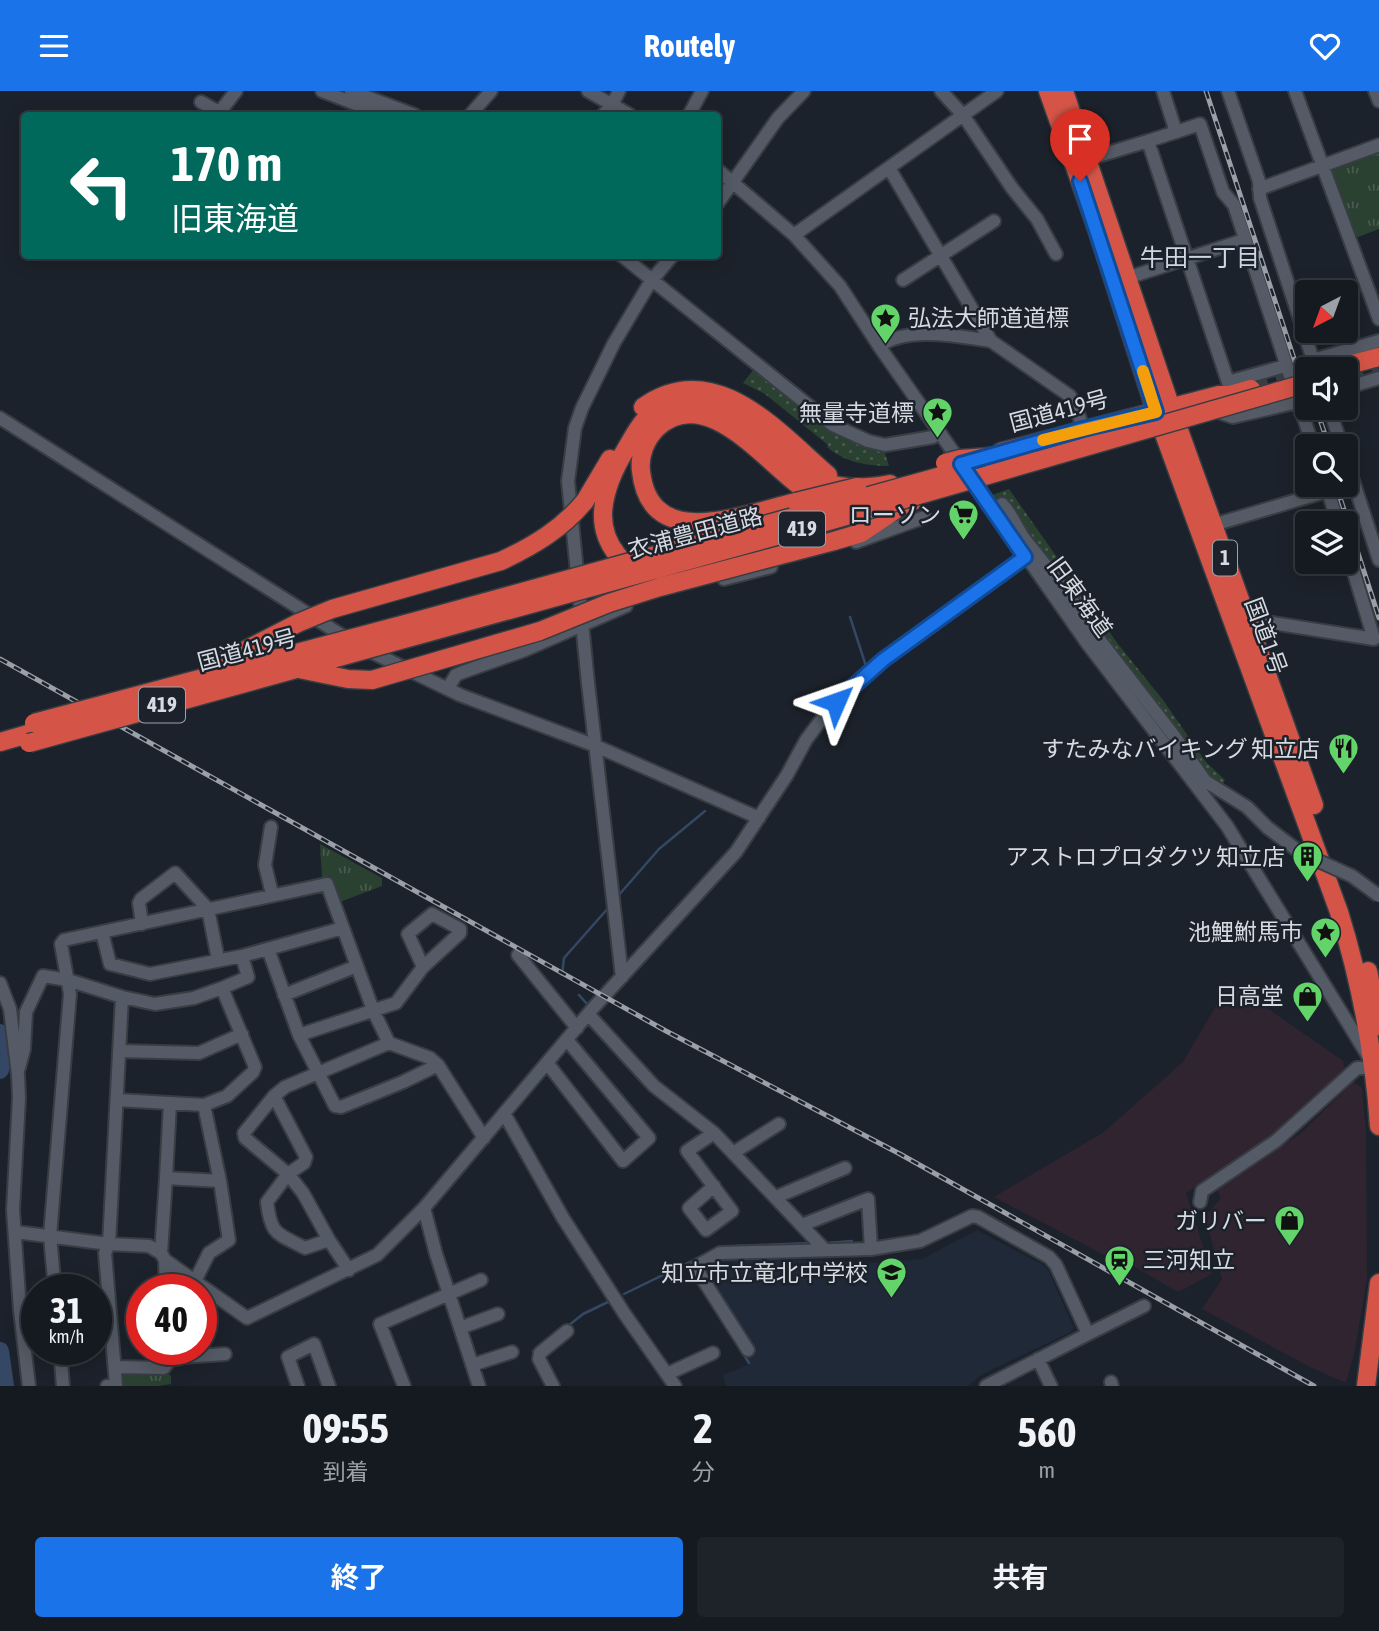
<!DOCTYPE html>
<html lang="ja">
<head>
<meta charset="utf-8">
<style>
  :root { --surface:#151a20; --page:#1e2329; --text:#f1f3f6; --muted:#9da1a5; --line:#34383e; --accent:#1a73e8 }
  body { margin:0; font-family:"Asap Condensed","Noto Sans JP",sans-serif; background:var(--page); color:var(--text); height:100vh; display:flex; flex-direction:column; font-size:26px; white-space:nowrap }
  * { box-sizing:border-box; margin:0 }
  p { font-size:23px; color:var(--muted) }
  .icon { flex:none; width:38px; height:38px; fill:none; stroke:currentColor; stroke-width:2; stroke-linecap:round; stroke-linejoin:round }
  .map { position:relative; height:1295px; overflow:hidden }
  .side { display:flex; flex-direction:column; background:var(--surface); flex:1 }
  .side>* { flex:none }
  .hud { position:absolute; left:21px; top:21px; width:700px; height:147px; border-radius:7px; box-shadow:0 4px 18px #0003,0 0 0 2px var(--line); background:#00695c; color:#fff; overflow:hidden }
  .needle { width:46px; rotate:221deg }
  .fabs { position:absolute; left:1295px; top:189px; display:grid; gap:14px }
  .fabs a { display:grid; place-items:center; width:63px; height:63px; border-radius:7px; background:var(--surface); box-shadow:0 4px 18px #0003,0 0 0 2px var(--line); font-size:35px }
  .speed { position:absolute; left:21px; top:1183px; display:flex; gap:14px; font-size:35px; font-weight:700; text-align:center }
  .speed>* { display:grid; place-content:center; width:91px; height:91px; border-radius:50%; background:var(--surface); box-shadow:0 4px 18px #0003,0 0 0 2px var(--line); line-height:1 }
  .speed small { font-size:18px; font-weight:400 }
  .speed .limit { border:10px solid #d22; background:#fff; color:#111 }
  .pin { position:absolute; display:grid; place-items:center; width:60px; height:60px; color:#fff; margin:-72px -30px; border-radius:50% 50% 50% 0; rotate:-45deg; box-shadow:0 0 7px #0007 }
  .pin .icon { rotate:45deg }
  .me { position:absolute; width:77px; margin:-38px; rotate:47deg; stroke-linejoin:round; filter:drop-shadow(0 0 5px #0008) }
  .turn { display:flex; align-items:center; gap:24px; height:147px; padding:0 35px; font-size:32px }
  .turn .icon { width:91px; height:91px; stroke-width:2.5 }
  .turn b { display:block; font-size:49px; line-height:60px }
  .eta { display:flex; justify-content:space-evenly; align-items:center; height:119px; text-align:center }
  .eta b { font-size:42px; font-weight:700; line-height:49px }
  .primary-button { display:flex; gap:14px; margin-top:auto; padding:14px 35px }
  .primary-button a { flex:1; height:80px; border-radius:7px; background:var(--accent); color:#fff; font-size:28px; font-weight:700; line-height:80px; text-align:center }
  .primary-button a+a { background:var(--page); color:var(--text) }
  header { display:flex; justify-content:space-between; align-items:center; height:91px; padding:0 35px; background:var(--accent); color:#fff; font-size:32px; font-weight:700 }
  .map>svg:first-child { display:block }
  .commercial { fill:#302431 }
  .built { fill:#202938 }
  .grass { fill:url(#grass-dots) }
  .park { fill:url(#park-tufts) }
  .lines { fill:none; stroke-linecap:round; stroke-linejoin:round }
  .stream { stroke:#344866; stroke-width:2.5 }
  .river { stroke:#344866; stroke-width:18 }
  .highway-tunnel { stroke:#383e46; stroke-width:18; stroke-dasharray:18 9; stroke-linecap:butt }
  .minor-casing { stroke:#383d44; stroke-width:16 }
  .highway-casing { stroke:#383d44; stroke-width:21 }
  .minor { stroke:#555b66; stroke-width:12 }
  .highway { stroke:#d45547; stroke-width:18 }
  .rail-casing { stroke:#9b9fa7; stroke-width:5 }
  .rail { stroke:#1c222b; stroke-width:2.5; stroke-dasharray:8; stroke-linecap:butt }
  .minor-bridge-casing { stroke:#383d44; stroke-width:16; stroke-linecap:butt }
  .highway-bridge-casing { stroke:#383d44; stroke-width:21; stroke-linecap:butt }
  .minor-bridge { stroke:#555b66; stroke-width:12 }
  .highway-bridge { stroke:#d45547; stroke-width:18 }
  .route-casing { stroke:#114b97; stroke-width:18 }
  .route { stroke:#1a73e8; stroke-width:12 }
  .slow { stroke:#f59e0b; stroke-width:12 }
  .labels { text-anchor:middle; stroke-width:5; stroke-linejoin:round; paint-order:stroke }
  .shield { fill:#1c222b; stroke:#9ea3aa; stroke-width:2 }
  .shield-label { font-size:21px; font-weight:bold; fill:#d6dae1 }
  .poi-label { font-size:23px; fill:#d6dae1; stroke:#1c222b; text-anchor:end }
  .street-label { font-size:23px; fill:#d6dae1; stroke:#1c222b }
  .neighbourhood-label { font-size:24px; fill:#ced6e3; stroke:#1c222b }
</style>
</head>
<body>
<header><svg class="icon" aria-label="menu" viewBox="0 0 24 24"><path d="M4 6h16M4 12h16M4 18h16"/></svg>Routely<svg class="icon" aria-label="heart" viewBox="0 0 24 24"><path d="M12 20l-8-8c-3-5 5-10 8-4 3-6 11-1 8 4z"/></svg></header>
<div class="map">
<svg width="1379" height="1295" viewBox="0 0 1379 1295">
  <defs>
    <pattern id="grass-dots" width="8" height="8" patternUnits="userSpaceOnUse" patternTransform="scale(1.75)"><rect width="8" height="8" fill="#2a4030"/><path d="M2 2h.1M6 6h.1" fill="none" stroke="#485b4e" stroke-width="1.8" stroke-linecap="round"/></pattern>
    <pattern id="park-tufts" width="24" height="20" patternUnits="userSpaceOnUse" patternTransform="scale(1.75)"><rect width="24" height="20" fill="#2a4030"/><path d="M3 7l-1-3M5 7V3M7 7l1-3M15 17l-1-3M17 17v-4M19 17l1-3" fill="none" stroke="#485b4e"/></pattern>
  </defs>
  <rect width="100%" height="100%" fill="#1c222b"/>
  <path class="commercial" d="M1230,891L1343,970L1345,978L1288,1035L1186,1102L1212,1183L1178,1201L1111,1162L1108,1166L994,1106L1104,1041L1183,971Z
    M1353,991L1362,997L1366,1039L1367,1188L1355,1258L1346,1292L1310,1276L1202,1218L1222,1188L1205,1126L1221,1107L1216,1098L1258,1068L1299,1044Z"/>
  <path class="built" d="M977,1139L1043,1174L1049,1181L1074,1237L1069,1242L981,1284L968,1295H726L723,1284L750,1273L702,1180L722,1166L878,1172L922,1168Z"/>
  <path class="grass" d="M757,274L828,333L883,356L889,375C867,375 844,371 827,356L828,354L765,303L743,292Z
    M1009,398L1118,553L1163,609L1206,671L1225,689L1219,698L1209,701L1206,699L1101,564L992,408V404Z"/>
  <path class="park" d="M1379,60V138L1358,146L1352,143L1329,83L1331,78Z
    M320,753L382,787V795L340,811L330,785L322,787Z
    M120,1283L171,1284V1293L158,1295H121Z"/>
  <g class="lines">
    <path class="stream" d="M850,526L866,575
      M618,805L659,758L705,720
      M562,884L564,867L610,815
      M579,904L588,914
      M826,1152L852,1150
      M736,1155L809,1152
      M686,1173L749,1272
      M624,1203L706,1163
      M568,1235L583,1223L610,1210
      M534,1269L533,1260L537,1257"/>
    <path class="river" d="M0,942V979
      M0,1260L5,1295"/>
    <path class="highway-tunnel" d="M1346,288L1379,279
      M1251,298L1307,282
      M35,641L76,630"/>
    <defs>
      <path id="minor" d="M322,0L384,24
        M351,0L415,24
        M588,0L630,24
        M941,0L963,24L1012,97L1037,128L1056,163
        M1163,0L1176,41L1200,33L1223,101L1234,114L1313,355
        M1228,0L1259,90L1260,107L1316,278
        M1295,0L1379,228
        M1375,0L1379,10
        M201,11L224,24
        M219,22L236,0
        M470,24L491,0
        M603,24L612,14L619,0
        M689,24L702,0
        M1176,41L1148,50L1228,291L1285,275
        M1088,68L1148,50
        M889,77L991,250L1070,305L1076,315L1083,338
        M718,79L794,144L840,195L879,255L1087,552L1227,735L1370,968
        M1259,98L1379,54
        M718,112L778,27L804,0
        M794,144L997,0
        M621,164L833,334L868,350L885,354L933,346
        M1127,187L1244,149
        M903,189L994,130
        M879,255C909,235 956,245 991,250
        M1313,269L1379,250
        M1346,297L1379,287
        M1329,317L1342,355
        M1221,322L1233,326L1298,311
        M0,327L357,554L460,604L596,655L759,727
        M1346,368L1379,469
        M1326,394L1338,432
        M1002,413C1013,424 1017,439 1026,450C1049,478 1072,507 1091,538L1174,645L1205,690L1247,716L1268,737
        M1213,434L1328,400
        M856,451L925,426
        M724,488L771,476
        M1247,528L1374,548L1346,456
        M448,597L456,584L463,581L525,559L626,515
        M271,736L265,774L272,803
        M142,833L139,812L141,808L175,782L208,818L218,868
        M102,841L110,873L150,883L242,865L343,837
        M268,858L299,944L335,1015L341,1016L403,991L438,974
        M518,864L577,937
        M622,886L588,592L568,390L575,337L582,317L614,252L651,190L673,164
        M0,892L10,918L18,984L19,1007L13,1119L20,1219L29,1295
        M222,897L248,886L242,865
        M284,904L357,875
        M589,924L654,995L714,1042L825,1159
        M299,944L396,912L423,876L460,842V838L432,823L408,843L423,876
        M120,960L199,962L242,943
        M548,973L623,1070L649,1047L567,949
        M19,977L24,958L26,921L43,885L68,889L122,906
        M274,1005L306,1066L304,1072L288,1083L267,1111C271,1145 277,1142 305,1157L329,1149
        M505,1024L563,1127L624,1222L675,1295
        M733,1062L779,1033
        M166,1087L170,1012
        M714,1095L689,1117L706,1139L732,1120L687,1060L714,1042
        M776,1106L845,1077
        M1200,1111L1202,1100L1276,1050L1357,977H1375
        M424,1117L436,1163L479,1295
        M802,1134L868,1108L871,1158
        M16,1141L109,1153L149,1155L161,1162L165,1169L247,1227L377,1164L424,1117L594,916L736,761L787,684L806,649L827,621L846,600L883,569L1025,466
        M161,1162L166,1087L220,1090L204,1014
        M165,1169L166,1199
        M349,1179L329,1149L303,1102L288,1083L245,1047L244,1042L274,1005L285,996L389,952
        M195,1190L209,1162L229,1149L220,1090
        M55,1199L50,1145L70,903L61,853L64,849L327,793L373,919L389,952L430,967L438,974L484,1047
        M460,1237L498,1223
        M1088,1243L1144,1215
        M60,1258L63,1295
        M748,1259L695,1176L720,1162L871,1158L920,1150L972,1125L978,1126L1049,1166L1056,1174L1088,1243L986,1295
        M167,1267L225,1263
        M1038,1268L1051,1295
        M472,1274L512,1261
        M116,1276L164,1277L168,1271L167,1258
        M667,1283L713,1262
        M1111,1291L1112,1295
        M107,1295L116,1294L105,1162L109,1153L122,906L155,913L194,907L222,897L255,976L253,981L227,1005L204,1014L117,1009
        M298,1295L288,1266L314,1253L329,1295
        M404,1295L380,1233L481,1189
        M553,1295L539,1268L540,1262L567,1240"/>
      <path id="highway" d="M1048,0L1096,135L1156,321L1339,821C1361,892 1374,961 1379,1035
        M1064,0L1171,317L1314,714
        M1333,278L1379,266
        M643,316C714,265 777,340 828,384
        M1001,361L1219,304H1230L1251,298
        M585,410L610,368
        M796,411C744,423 650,463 641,380C639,364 646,348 657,337C704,293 761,365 796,392C806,400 817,405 829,410
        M834,450L861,442L907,411L913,410
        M686,481C676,483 666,486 655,485C624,482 602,452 603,422C604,400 615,376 626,358C633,346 640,332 651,323C667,311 689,310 707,314C745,322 782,362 812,386C836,399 863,398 890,393
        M0,651L35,641
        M1368,880L1379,935
        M1366,1295L1379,1192"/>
    </defs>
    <use href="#minor" class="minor-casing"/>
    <use href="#highway" class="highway-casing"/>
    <use href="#minor" class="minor"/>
    <use href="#highway" class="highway"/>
    <defs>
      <path id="rail" d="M1206,0L1307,307
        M1316,317L1329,355
        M1336,394L1379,527
        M0,568L666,940L900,1063L1314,1295"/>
    </defs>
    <use href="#rail" class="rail-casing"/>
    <use href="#rail" class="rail"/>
    <defs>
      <path id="minor-bridge" d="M1268,737L1301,762L1352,785L1379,805"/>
      <path id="highway-bridge" d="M945,372L960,368L1028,363
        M796,411L857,396
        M216,574L298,532L332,518L501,470C533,455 562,438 585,410
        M299,578L348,588L372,589L540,540L609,512L660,496L834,450
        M34,632L424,528L963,379
        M29,652L787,442L1307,292"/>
    </defs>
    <use href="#minor-bridge" class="minor-bridge-casing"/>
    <use href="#highway-bridge" class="highway-bridge-casing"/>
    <use href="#minor-bridge" class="minor-bridge"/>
    <use href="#highway-bridge" class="highway-bridge"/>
  </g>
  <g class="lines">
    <defs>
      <path id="route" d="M836,611L883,569L1025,466L961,373L1083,338L1156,321L1080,90"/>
    </defs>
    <use href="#route" class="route-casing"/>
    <use href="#route" class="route"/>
    <path class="slow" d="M1043,349L1156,321L1143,280"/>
  </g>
  <defs>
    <symbol id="sight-pin" viewBox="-11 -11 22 30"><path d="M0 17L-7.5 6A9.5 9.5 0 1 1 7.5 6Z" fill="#62d469" stroke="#1c222b"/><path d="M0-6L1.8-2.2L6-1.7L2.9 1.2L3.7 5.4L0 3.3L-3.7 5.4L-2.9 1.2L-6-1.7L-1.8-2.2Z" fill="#111"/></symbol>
    <symbol id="supermarket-pin" viewBox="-11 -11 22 30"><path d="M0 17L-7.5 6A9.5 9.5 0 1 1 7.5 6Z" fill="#62d469" stroke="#1c222b"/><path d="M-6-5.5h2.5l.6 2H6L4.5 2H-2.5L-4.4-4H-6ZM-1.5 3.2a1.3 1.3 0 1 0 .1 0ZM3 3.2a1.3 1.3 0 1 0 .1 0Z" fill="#111"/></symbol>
    <symbol id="restaurant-pin" viewBox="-11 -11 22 30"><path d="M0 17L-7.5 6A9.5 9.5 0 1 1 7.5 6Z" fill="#62d469" stroke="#1c222b"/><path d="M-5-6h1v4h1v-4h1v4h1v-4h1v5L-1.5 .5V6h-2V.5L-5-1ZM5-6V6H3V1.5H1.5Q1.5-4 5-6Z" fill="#111"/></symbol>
    <symbol id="building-pin" viewBox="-11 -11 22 30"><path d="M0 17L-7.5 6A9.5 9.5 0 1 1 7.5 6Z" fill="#62d469" stroke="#1c222b"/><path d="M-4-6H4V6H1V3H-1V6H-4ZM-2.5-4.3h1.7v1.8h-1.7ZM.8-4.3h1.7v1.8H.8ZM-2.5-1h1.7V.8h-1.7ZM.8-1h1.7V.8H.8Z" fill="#111"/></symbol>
    <symbol id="shop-pin" viewBox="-11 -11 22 30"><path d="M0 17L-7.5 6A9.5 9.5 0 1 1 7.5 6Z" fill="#62d469" stroke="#1c222b"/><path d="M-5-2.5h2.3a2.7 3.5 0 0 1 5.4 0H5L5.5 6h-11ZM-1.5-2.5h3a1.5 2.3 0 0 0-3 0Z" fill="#111"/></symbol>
    <symbol id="station-pin" viewBox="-11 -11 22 30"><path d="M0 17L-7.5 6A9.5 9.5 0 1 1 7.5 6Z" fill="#62d469" stroke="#1c222b"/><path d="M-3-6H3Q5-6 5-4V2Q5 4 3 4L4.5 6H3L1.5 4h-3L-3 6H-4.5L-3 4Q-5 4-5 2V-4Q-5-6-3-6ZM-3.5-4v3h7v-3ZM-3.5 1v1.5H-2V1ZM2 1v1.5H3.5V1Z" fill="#111"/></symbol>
    <symbol id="school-pin" viewBox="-11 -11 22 30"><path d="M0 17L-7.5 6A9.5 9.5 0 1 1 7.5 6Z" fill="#62d469" stroke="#1c222b"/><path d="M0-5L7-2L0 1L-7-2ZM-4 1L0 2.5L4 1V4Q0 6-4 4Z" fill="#111"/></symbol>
  </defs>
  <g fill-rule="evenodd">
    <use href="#sight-pin" x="868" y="210" width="35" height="47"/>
    <use href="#sight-pin" x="920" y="304" width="35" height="47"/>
    <use href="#supermarket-pin" x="946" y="406" width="35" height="47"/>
    <use href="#restaurant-pin" x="1326" y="640" width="35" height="47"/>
    <use href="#building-pin" x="1290" y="748" width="35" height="47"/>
    <use href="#sight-pin" x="1308" y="824" width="35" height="47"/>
    <use href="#shop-pin" x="1290" y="888" width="35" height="47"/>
    <use href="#shop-pin" x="1272" y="1112" width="35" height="47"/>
    <use href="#station-pin" x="1102" y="1152" width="35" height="47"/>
    <use href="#school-pin" x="874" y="1164" width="35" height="47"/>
  </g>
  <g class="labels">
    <g class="shield">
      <rect x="779" y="420.5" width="46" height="35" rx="5"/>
      <rect x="1213" y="449.5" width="24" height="35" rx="5"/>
      <rect x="139" y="596.5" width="46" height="35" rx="5"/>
    </g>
    <g class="shield-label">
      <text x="802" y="445">419</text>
      <text x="1225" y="474">1</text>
      <text x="162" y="621">419</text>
    </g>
    <g class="poi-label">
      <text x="908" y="235" text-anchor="start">弘法大師道道標</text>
      <text x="914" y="330">無量寺道標</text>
      <text x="941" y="432">ローソン</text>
      <text x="1320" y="666">すたみなバイキング 知立店</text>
      <text x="1285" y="774">アストロプロダクツ 知立店</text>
      <text x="1303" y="849">池鯉鮒馬市</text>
      <text x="1284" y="913">日高堂</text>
      <text x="1267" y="1138">ガリバー</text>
      <text x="1143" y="1177" text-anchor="start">三河知立</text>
      <text x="868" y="1190">知立市立竜北中学校</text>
    </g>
    <g class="street-label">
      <text transform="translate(1059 320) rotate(-15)" y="8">国道419号</text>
      <text transform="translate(695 442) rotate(-15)" y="8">衣浦豊田道路</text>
      <text transform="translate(1080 506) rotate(54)" y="8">旧東海道</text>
      <text transform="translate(1266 545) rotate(70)" y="8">国道1号</text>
      <text transform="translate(247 559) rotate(-15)" y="8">国道419号</text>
    </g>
    <g class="neighbourhood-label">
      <text x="1200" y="175">牛田一丁目</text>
    </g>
  </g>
</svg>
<div class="fabs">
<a><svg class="needle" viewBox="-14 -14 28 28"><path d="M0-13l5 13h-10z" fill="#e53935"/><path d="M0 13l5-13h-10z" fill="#9da1a5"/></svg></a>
<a><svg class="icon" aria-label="sound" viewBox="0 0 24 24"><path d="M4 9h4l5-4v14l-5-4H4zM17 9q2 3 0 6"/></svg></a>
<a><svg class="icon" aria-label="search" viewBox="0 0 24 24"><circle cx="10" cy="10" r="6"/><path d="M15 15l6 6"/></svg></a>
<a><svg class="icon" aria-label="layers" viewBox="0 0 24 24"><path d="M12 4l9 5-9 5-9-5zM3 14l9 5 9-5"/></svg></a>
</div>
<div class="speed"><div>31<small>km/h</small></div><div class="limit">40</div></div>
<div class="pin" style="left:1080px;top:90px;background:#d93025"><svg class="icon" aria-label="arrive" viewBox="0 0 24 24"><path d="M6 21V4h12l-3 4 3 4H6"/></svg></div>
<svg class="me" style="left:836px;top:611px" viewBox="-20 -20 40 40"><path d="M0-17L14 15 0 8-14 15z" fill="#1a73e8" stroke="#fff" stroke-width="4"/></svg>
<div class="hud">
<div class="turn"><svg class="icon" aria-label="left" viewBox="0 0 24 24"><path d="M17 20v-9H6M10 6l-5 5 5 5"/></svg><div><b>170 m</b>旧東海道</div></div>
</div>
</div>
<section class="side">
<div class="eta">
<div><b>09:55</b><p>到着</p></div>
<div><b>2</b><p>分</p></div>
<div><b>560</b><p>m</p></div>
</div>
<div class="primary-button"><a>終了</a><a>共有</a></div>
</section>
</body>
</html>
